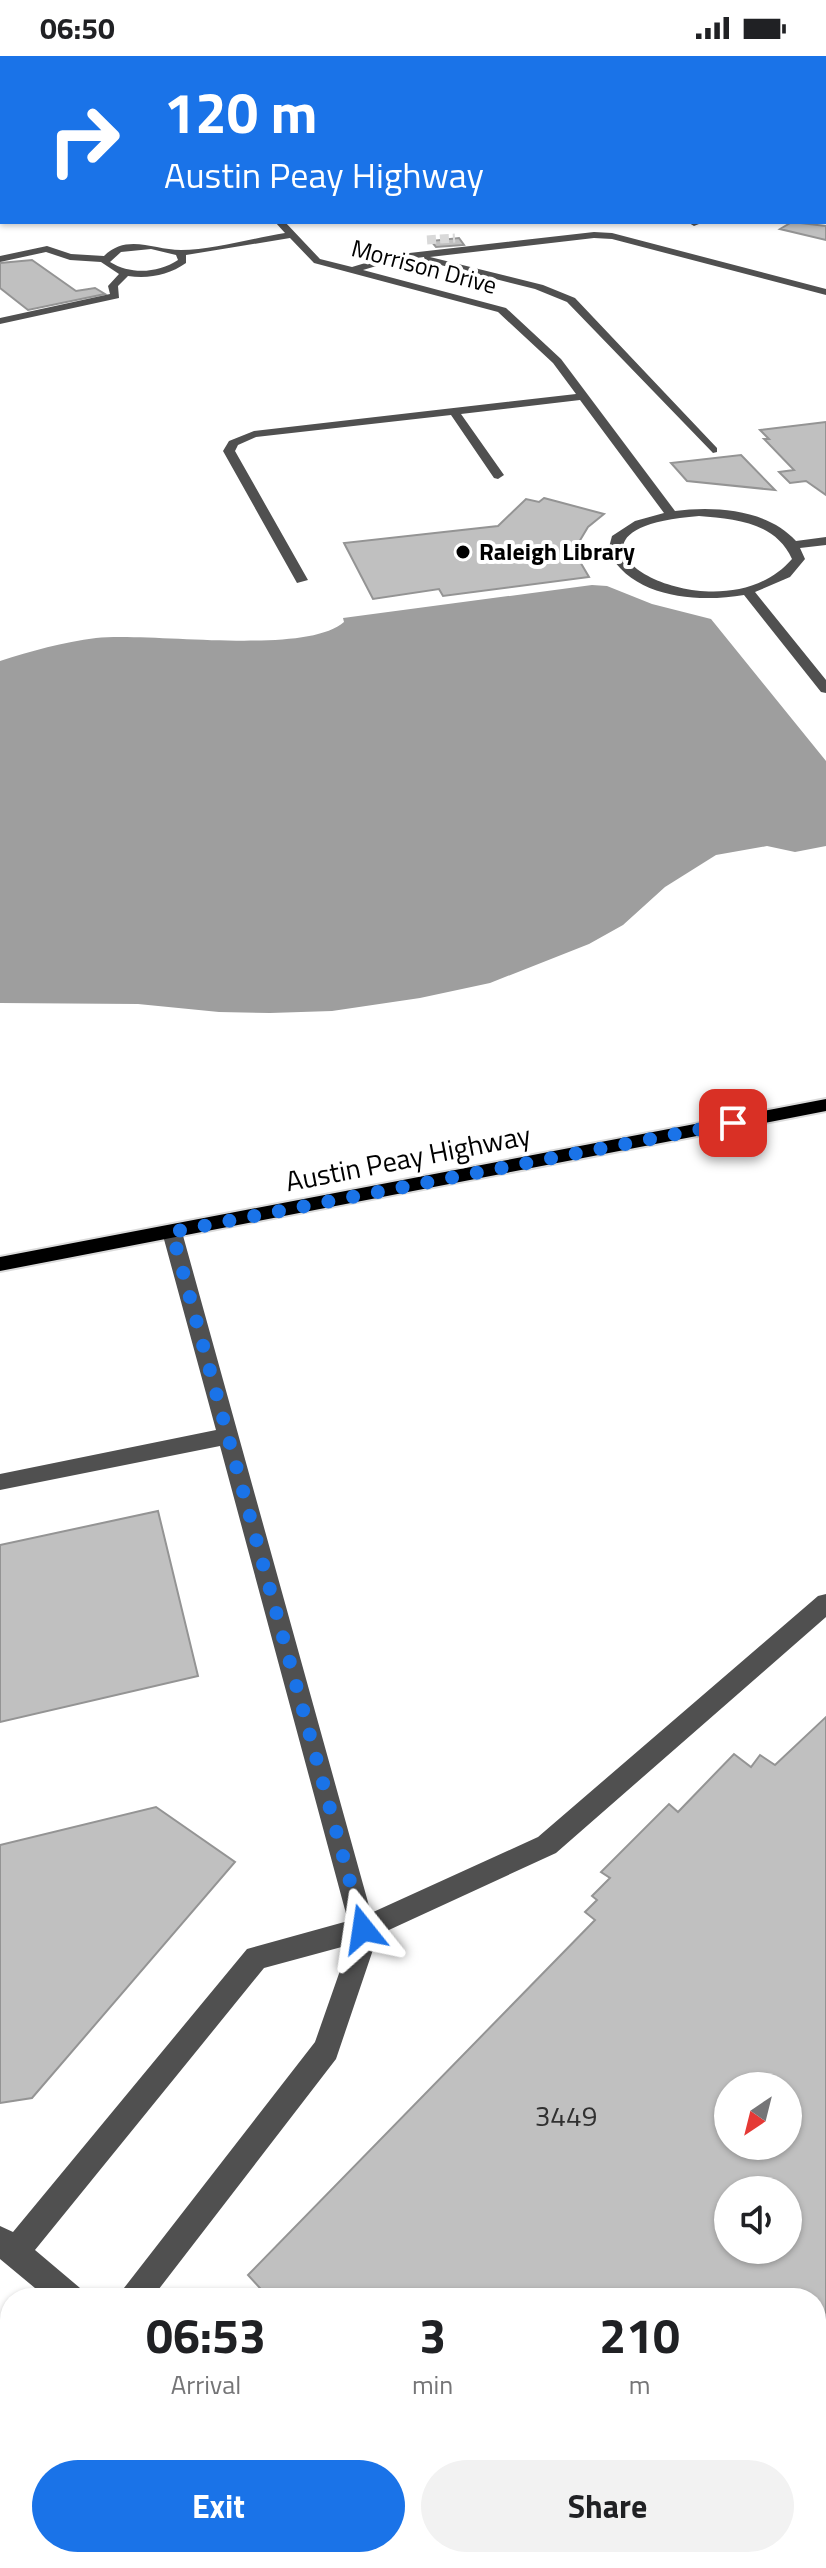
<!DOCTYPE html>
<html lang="en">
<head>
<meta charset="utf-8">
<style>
  :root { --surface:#fff; --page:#f2f2f2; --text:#202124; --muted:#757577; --accent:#1a73e8 }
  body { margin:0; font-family:"Titillium Web",sans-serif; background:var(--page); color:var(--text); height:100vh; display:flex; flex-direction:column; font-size:30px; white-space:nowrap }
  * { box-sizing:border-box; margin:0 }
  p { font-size:26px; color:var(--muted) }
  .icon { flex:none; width:44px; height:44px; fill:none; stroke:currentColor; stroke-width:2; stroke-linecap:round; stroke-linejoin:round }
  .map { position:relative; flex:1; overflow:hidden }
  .panel { position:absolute; left:0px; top:2232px; width:826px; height:280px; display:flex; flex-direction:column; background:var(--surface); border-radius:32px 32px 0 0; box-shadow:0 2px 6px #0004 }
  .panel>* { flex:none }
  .hud { position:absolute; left:0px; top:0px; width:826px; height:168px; box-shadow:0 2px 6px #0004; background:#1a73e8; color:#fff; overflow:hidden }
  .needle { width:52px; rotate:215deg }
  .buttons { position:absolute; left:714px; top:2016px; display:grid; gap:16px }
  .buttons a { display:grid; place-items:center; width:88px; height:88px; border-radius:50%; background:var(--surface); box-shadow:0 2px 6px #0004; font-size:40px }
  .pin { position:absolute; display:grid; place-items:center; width:68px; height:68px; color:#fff; margin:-34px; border-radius:16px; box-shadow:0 4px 12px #0006 }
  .me { position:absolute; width:88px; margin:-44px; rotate:345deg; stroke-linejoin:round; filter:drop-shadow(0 0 6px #0008) }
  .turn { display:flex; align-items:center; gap:28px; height:168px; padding:0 32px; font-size:36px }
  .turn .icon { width:104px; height:104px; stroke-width:2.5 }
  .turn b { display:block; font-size:56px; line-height:68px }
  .eta { display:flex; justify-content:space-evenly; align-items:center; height:136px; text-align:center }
  .eta b { font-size:48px; font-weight:700; line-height:56px }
  .action { display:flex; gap:16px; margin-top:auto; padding:16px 32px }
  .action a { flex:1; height:92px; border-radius:48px; background:var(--accent); color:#fff; font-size:32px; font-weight:700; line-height:92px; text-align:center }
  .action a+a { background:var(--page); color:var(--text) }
  .status { display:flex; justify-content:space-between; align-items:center; height:56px; padding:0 40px; background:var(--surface); direction:ltr }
  .status svg { height:22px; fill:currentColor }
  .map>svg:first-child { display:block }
  .water { fill:#9e9e9e }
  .building { fill:#c0c0c0; stroke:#949494; stroke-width:2; fill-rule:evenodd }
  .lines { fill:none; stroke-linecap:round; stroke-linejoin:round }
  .minor-tunnel { stroke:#d9d9d9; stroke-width:9; stroke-dasharray:9 4; stroke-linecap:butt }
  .major-casing { stroke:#dbdbdb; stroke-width:4 }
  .minor { fill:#505050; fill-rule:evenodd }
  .major { fill:#000; fill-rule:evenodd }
  .route { stroke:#1a73e8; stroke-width:14; stroke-dasharray:0 25.2 }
  .poi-dot { fill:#000; stroke:#fff; stroke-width:3 }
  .labels { text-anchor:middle; stroke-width:8; stroke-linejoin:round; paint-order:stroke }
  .far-street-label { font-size:24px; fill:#000; stroke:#fff }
  .far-poi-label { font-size:24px; font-weight:bold; fill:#000; stroke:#fff; text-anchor:start }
  .street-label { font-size:28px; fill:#000; stroke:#fff }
  .near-number-label { font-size:28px; fill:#303030 }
</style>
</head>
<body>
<div class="status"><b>06:50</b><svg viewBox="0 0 49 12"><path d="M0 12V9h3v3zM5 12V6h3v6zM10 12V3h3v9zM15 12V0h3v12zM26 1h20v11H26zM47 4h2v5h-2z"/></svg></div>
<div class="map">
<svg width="826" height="2512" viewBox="0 0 826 2512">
  <rect width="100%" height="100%" fill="#fff"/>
  <path class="water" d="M592,529L607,530L652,548L711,563L826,705V790L795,796L767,790L716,799L665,831L623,869L589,888L490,927L420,942L332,955L270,957L219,956L138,948L0,947V605C31,595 63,586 96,582C152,576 305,600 344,566L343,562Z"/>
  <path class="building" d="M792,166L826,170V184L780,173Z
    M459,182L464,189L436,191L431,185Z
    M32,204L76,235L95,232L105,238L28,254L0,232V207Z
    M826,366V439L806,425L790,427L779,416L794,414L764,383H769L760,374Z
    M741,399L775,434L687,425L671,407Z
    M544,442L604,458L588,471L579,486V504L589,521L443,540L439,533L373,543L344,487L498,470L526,443L539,446Z
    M158,1455L198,1620L0,1666V1489Z
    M826,1661V2445L816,2456V2242H269L248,2219L595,1864L585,1856L597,1844L592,1840L610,1822L601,1816L669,1748L678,1756L734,1698L751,1711L760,1699L775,1709ZM728,2030H788V2090H728ZM728,2134H788V2194H728Z
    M156,1751L235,1806L32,2042L0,2047V1789Z
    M508,2502H656L648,2512H517Z"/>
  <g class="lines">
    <path class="minor-tunnel" d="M427,184L455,182"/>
    <defs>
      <path id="major" d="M826,1043V1055L0,1215V1201Z"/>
    </defs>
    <use href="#major" class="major-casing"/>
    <path class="minor" d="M678,0H689L691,2H680Z
      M820,0H826V3L817,2Z
      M824,40H826V45H824Z
      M0,48H2V52H0Z
      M826,132V138L824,139V133Z
      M2,161V166H5L0,168Z
      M275,166H285L320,203L352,211L392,199L594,176L612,177L826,233V239L612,183L594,182L430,201L543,229L575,242L717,392V396L713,397L567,246L535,233L425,205L424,201L393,205L363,214L506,252L561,303L675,455C714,450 767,453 796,485L826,481V489L800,492L805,503L790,521L755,536L826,624V637L821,636L744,539C697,547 632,542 608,495L612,480L635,465L664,457L580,344L461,358L504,419L498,423L494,422L451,359L256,381L238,389L235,395L308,524L297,527L223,395L229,385L254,375L576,338L553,307L498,256L314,207L290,182L186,199V207C169,219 149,223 128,220L118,230L119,242L0,268V262L110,238L108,230L119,218L101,206L70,204L46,196L0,206V200L47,190L71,198L104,200C127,177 154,194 181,194C212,194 253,182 285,177ZM151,193L176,199L178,204C158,217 131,219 110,206L121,196ZM699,460C735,463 775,466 792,503C716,591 514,474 699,460Z
      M704,166L694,170L689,167L690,166Z
      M172,1169L182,1176L371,1857L538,1781L818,1540L826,1538V1561L556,1797L378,1879L336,2003L152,2242H119L124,2232L315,1986L349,1889L264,1912L35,2194L80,2232L85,2242H47L0,2203V2170L13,2176L247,1893L348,1865L220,1390L0,1434V1418L216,1374L162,1176Z
      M10,2387V2427L0,2432V2392Z
      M352,2502H390L394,2512H356Z"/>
    <use href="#major" class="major"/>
  </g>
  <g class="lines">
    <path class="route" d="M363,1873L172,1176L733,1067"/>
  </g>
  <circle class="poi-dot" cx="463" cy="496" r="8"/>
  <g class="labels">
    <g class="far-street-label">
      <text transform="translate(424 211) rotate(15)" y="8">Morrison Drive</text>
    </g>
    <g class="far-poi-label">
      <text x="479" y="504">Raleigh Library</text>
    </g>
    <g class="street-label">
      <text transform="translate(408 1102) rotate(-11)" y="10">Austin Peay Highway</text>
    </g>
    <g class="near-number-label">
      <text x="566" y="2070">3449</text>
    </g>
  </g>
</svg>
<div class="buttons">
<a><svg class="needle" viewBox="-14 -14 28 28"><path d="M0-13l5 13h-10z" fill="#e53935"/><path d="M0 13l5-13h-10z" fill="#757577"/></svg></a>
<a><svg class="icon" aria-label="sound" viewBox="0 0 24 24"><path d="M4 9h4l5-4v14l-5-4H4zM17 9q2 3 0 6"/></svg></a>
</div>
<div class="pin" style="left:733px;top:1067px;background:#d93025"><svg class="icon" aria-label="arrive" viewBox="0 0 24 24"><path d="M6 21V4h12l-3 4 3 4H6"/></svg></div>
<svg class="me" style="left:363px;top:1873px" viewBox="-20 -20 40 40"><path d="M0-17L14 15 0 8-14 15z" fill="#1a73e8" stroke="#fff" stroke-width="4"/></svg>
<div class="hud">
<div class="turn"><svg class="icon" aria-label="right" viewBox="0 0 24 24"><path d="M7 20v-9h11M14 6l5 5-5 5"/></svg><div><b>120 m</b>Austin Peay Highway</div></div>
</div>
<section class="panel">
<div class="eta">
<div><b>06:53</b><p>Arrival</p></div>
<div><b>3</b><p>min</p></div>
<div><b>210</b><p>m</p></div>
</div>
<div class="action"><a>Exit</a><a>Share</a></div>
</section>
</div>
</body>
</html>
